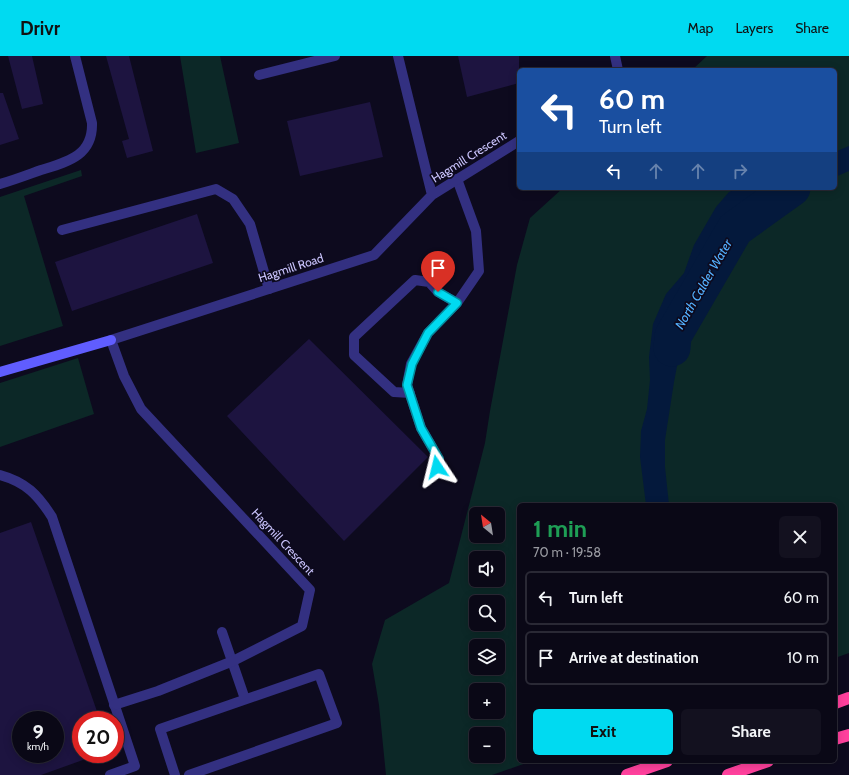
<!DOCTYPE html>
<html lang="en">
<head>
<meta charset="utf-8">
<style>
  :root { --surface:#0a0816; --page:#13111f; --text:#f1f3f6; --muted:#999aa1; --line:#2a2935; --accent:#00daf1 }
  body { margin:0; font-family:Cabin,sans-serif; background:var(--page); color:var(--text); height:100vh; display:flex; flex-direction:column; font-size:15px; white-space:nowrap }
  * { box-sizing:border-box; margin:0 }
  p { font-size:13px; color:var(--muted) }
  .icon { flex:none; width:22px; height:22px; fill:none; stroke:currentColor; stroke-width:2; stroke-linecap:round; stroke-linejoin:round }
  .map { position:relative; flex:1; overflow:hidden }
  .drawer { position:absolute; left:517px; top:447px; width:320px; height:260px; display:flex; flex-direction:column; background:var(--surface); border-radius:6px; box-shadow:0 2px 10px #0003,0 0 0 1px var(--line) }
  .drawer>* { flex:none }
  .guide { position:absolute; left:517px; top:12px; width:320px; height:122px; border-radius:6px; box-shadow:0 2px 10px #0003,0 0 0 1px var(--line); background:#1a4fa0; color:#fff; overflow:hidden }
  .needle { width:26px; rotate:330deg }
  .controls { position:absolute; left:469px; top:451px; display:grid; gap:8px }
  .controls a { display:grid; place-items:center; width:36px; height:36px; border-radius:6px; background:var(--surface); box-shadow:0 2px 10px #0003,0 0 0 1px var(--line); font-size:20px }
  .speed { position:absolute; left:12px; top:655px; display:flex; gap:8px; font-size:20px; font-weight:700; text-align:center }
  .speed>* { display:grid; place-content:center; width:52px; height:52px; border-radius:50%; background:var(--surface); box-shadow:0 2px 10px #0003,0 0 0 1px var(--line); line-height:1 }
  .speed small { font-size:10px; font-weight:400 }
  .speed .limit { border:6px solid #d22; background:#fff; color:#111 }
  .pin { position:absolute; display:grid; place-items:center; width:34px; height:34px; color:#fff; margin:-41px -17px; border-radius:50% 50% 50% 0; rotate:-45deg; box-shadow:0 0 4px #0007 }
  .pin .icon { rotate:45deg }
  .me { position:absolute; width:44px; margin:-22px; rotate:350deg; stroke-linejoin:round; filter:drop-shadow(0 0 3px #0008) }
  .turn { display:flex; align-items:center; gap:14px; height:84px; padding:0 16px; font-size:18px }
  .turn .icon { width:52px; height:52px; stroke-width:2.5 }
  .turn b { display:block; font-size:28px; line-height:34px }
  .lanes { display:flex; align-items:center; height:38px; padding:0 16px; background:#0003; justify-content:center; gap:20px; direction:ltr }
  .lanes .off { opacity:.35 }
  .round { display:grid; place-items:center; flex:none; width:42px; height:42px; border-radius:6px; background:var(--page) }
  .headline { display:flex; align-items:center; justify-content:space-between; height:68px; padding:0 16px }
  h1 { font-size:24px; font-weight:700; line-height:30px; color:#1e9e55 }
  .cta { display:flex; gap:8px; margin-top:auto; padding:8px 16px }
  .cta a { flex:1; height:46px; border-radius:6px; background:var(--accent); color:#111; font-size:16px; font-weight:700; line-height:46px; text-align:center }
  .cta a+a { background:var(--page); color:var(--text) }
  ul { padding:0; list-style:none }
  li { display:flex; align-items:center; gap:12px; height:54px; margin:0 8px 6px; padding:0 8px; border:2px solid var(--line); border-radius:6px }
  li div { flex:1 }
  li b { display:block; font-size:15px }
  li em { font-style:normal }
  header { display:flex; align-items:center; gap:24px; box-sizing:border-box; height:56px; padding:0 20px; background:var(--accent); color:#111 }
  header strong { font-size:19px }
  nav { display:flex; gap:22px; margin-inline-start:auto; font-size:14px }
  .map>svg:first-child { display:block }
  .green { fill:#0c2827; fill-rule:evenodd }
  .water { fill:#04193c }
  .lines { fill:none; stroke-linecap:round; stroke-linejoin:round }
  .river { stroke:#04193c; stroke-width:37 }
  .building { fill:#1d1440; fill-rule:evenodd }
  .lane { stroke:#333081; stroke-width:10 }
  .street { stroke:#333081; stroke-width:10 }
  .secondary { stroke:#605dff; stroke-width:10 }
  .highway { stroke:#ff419d; stroke-width:12 }
  .route-casing { stroke:#008e9d; stroke-width:10 }
  .route { stroke:#00daf1; stroke-width:7 }
  .labels { text-anchor:middle; stroke-width:3.5; stroke-linejoin:round; paint-order:stroke }
  .street-label { font-size:12px; fill:#ccc6ff; stroke:#0d0a1e }
  .water-label { font-size:13px; font-style:italic; fill:#54b1ff; stroke:#0d0a1e }
</style>
</head>
<body>
<header>
<strong>Drivr</strong>
<nav><a>Map</a><a>Layers</a><a>Share</a></nav>
</header>
<div class="map">
<svg width="849" height="719" viewBox="0 0 849 719">
  <rect width="100%" height="100%" fill="#0d0a1e"/>
  <path class="green" d="M180,0H220L239,87L196,97Z
    M707,0H849V597L835,602V449H519V705H532L492,719H386L379,649L372,608L385,564L449,527L485,387L490,355L517,209L530,162L563,132H835V14H692ZM476,458H498V480H476ZM476,502H498V524H476ZM476,546H498V568H476ZM476,590H498V612H476ZM476,634H498V656H476ZM476,678H498V700H476Z
    M81,114L82,120L24,140L63,270L0,290V141Z
    M78,302L94,358L0,391V327Z"/>
  <path class="water" d="M849,90V115L835,121V96Z
    M738,132H808L789,140L713,192L699,225L683,279L674,326L665,384V411L669,449H646L640,401L641,375L647,353L650,324L649,301L653,268L666,238L684,217L694,189L716,151L729,136Z"/>
  <g class="lines">
    <path class="river" d="M672,292L673,280L735,173L792,132"/>
  </g>
  <path class="building" d="M8,0H32L43,48L22,53Z
    M106,0H129L153,95L127,102L122,85L129,83Z
    M458,0H519V27L467,41Z
    M0,37H3L19,83L0,89Z
    M370,46L383,101L300,120L287,65Z
    M197,158L213,207L72,255L55,206Z
    M309,283L428,401L344,485L227,360Z
    M31,466L100,664H81V698H93L94,700L41,719H0V477ZM21,664H55V698H21Z"/>
  <g class="lines">
    <path class="lane" d="M259,19L335,0
      M62,174L216,133L233,143L250,168L269,233
      M410,337L394,336L354,299V281L415,224L429,226L438,236L457,247
      M0,419C26,426 38,439 52,461L135,710L110,719
      M434,419L439,403L421,372L407,329L411,308L428,277L457,247L479,215L476,175L457,123
      M222,576L245,643
      M175,719L160,673L319,618L337,667L189,719"/>
    <path class="street" d="M615,0L618,14
      M0,128C14,124 27,119 41,114C67,106 93,100 92,67L75,0
      M432,139L519,85
      M114,649L158,635L233,605L302,570L310,534L141,353L124,320L111,284L374,199L432,139L398,0"/>
    <path class="secondary" d="M0,316L111,284"/>
    <path class="highway" d="M835,647L849,642
      M835,683L849,679
      M627,719L667,705
      M728,719L768,705"/>
  </g>
  <g class="lines">
    <defs>
      <path id="route" d="M437,411L439,403L421,372L407,329L412,308L428,277L457,247L438,236"/>
    </defs>
    <use href="#route" class="route-casing"/>
    <use href="#route" class="route"/>
  </g>
  <g class="labels">
    <g class="street-label">
      <text transform="translate(469 101) rotate(-32)" y="4">Hagmill Crescent</text>
      <text transform="translate(291 212) rotate(-18)" y="4">Hagmill Road</text>
      <text transform="translate(283 486) rotate(47)" y="4">Hagmill Crescent</text>
    </g>
    <g class="water-label">
      <text transform="translate(703 228) rotate(-60)" y="5">North Calder Water</text>
    </g>
  </g>
</svg>
<div class="controls">
<a><svg class="needle" viewBox="-14 -14 28 28"><path d="M0-13l5 13h-10z" fill="#e53935"/><path d="M0 13l5-13h-10z" fill="#999aa1"/></svg></a>
<a><svg class="icon" aria-label="sound" viewBox="0 0 24 24"><path d="M4 9h4l5-4v14l-5-4H4zM17 9q2 3 0 6"/></svg></a>
<a><svg class="icon" aria-label="search" viewBox="0 0 24 24"><circle cx="10" cy="10" r="6"/><path d="M15 15l6 6"/></svg></a>
<a><svg class="icon" aria-label="layers" viewBox="0 0 24 24"><path d="M12 4l9 5-9 5-9-5zM3 14l9 5 9-5"/></svg></a>
<a>+</a>
<a>−</a>
</div>
<div class="speed"><div>9<small>km/h</small></div><div class="limit">20</div></div>
<div class="pin" style="left:438px;top:236px;background:#d93025"><svg class="icon" aria-label="arrive" viewBox="0 0 24 24"><path d="M6 21V4h12l-3 4 3 4H6"/></svg></div>
<svg class="me" style="left:437px;top:411px" viewBox="-20 -20 40 40"><path d="M0-17L14 15 0 8-14 15z" fill="#00daf1" stroke="#fff" stroke-width="4"/></svg>
<div class="guide">
<div class="turn"><svg class="icon" aria-label="left" viewBox="0 0 24 24"><path d="M17 20v-9H6M10 6l-5 5 5 5"/></svg><div><b>60 m</b>Turn left</div></div>
<div class="lanes"><svg class="icon" aria-label="left" viewBox="0 0 24 24"><path d="M17 20v-9H6M10 6l-5 5 5 5"/></svg><svg class="icon off" aria-label="ahead" viewBox="0 0 24 24"><path d="M12 20V5M6 11l6-6 6 6"/></svg><svg class="icon off" aria-label="ahead" viewBox="0 0 24 24"><path d="M12 20V5M6 11l6-6 6 6"/></svg><svg class="icon off" aria-label="right" viewBox="0 0 24 24"><path d="M7 20v-9h11M14 6l5 5-5 5"/></svg></div>
</div>
<section class="drawer">
<div class="headline"><div><h1>1 min</h1><p>70 m · 19:58</p></div><a class="round"><svg class="icon" aria-label="close" viewBox="0 0 24 24"><path d="M6 6l12 12M18 6L6 18"/></svg></a></div>
<ul>
<li><svg class="icon" aria-label="left" viewBox="0 0 24 24"><path d="M17 20v-9H6M10 6l-5 5 5 5"/></svg><div><b>Turn left</b></div><em>60 m</em></li>
<li><svg class="icon" aria-label="arrive" viewBox="0 0 24 24"><path d="M6 21V4h12l-3 4 3 4H6"/></svg><div><b>Arrive at destination</b></div><em>10 m</em></li>
</ul>
<div class="cta"><a>Exit</a><a>Share</a></div>
</section>
</div>
</body>
</html>
